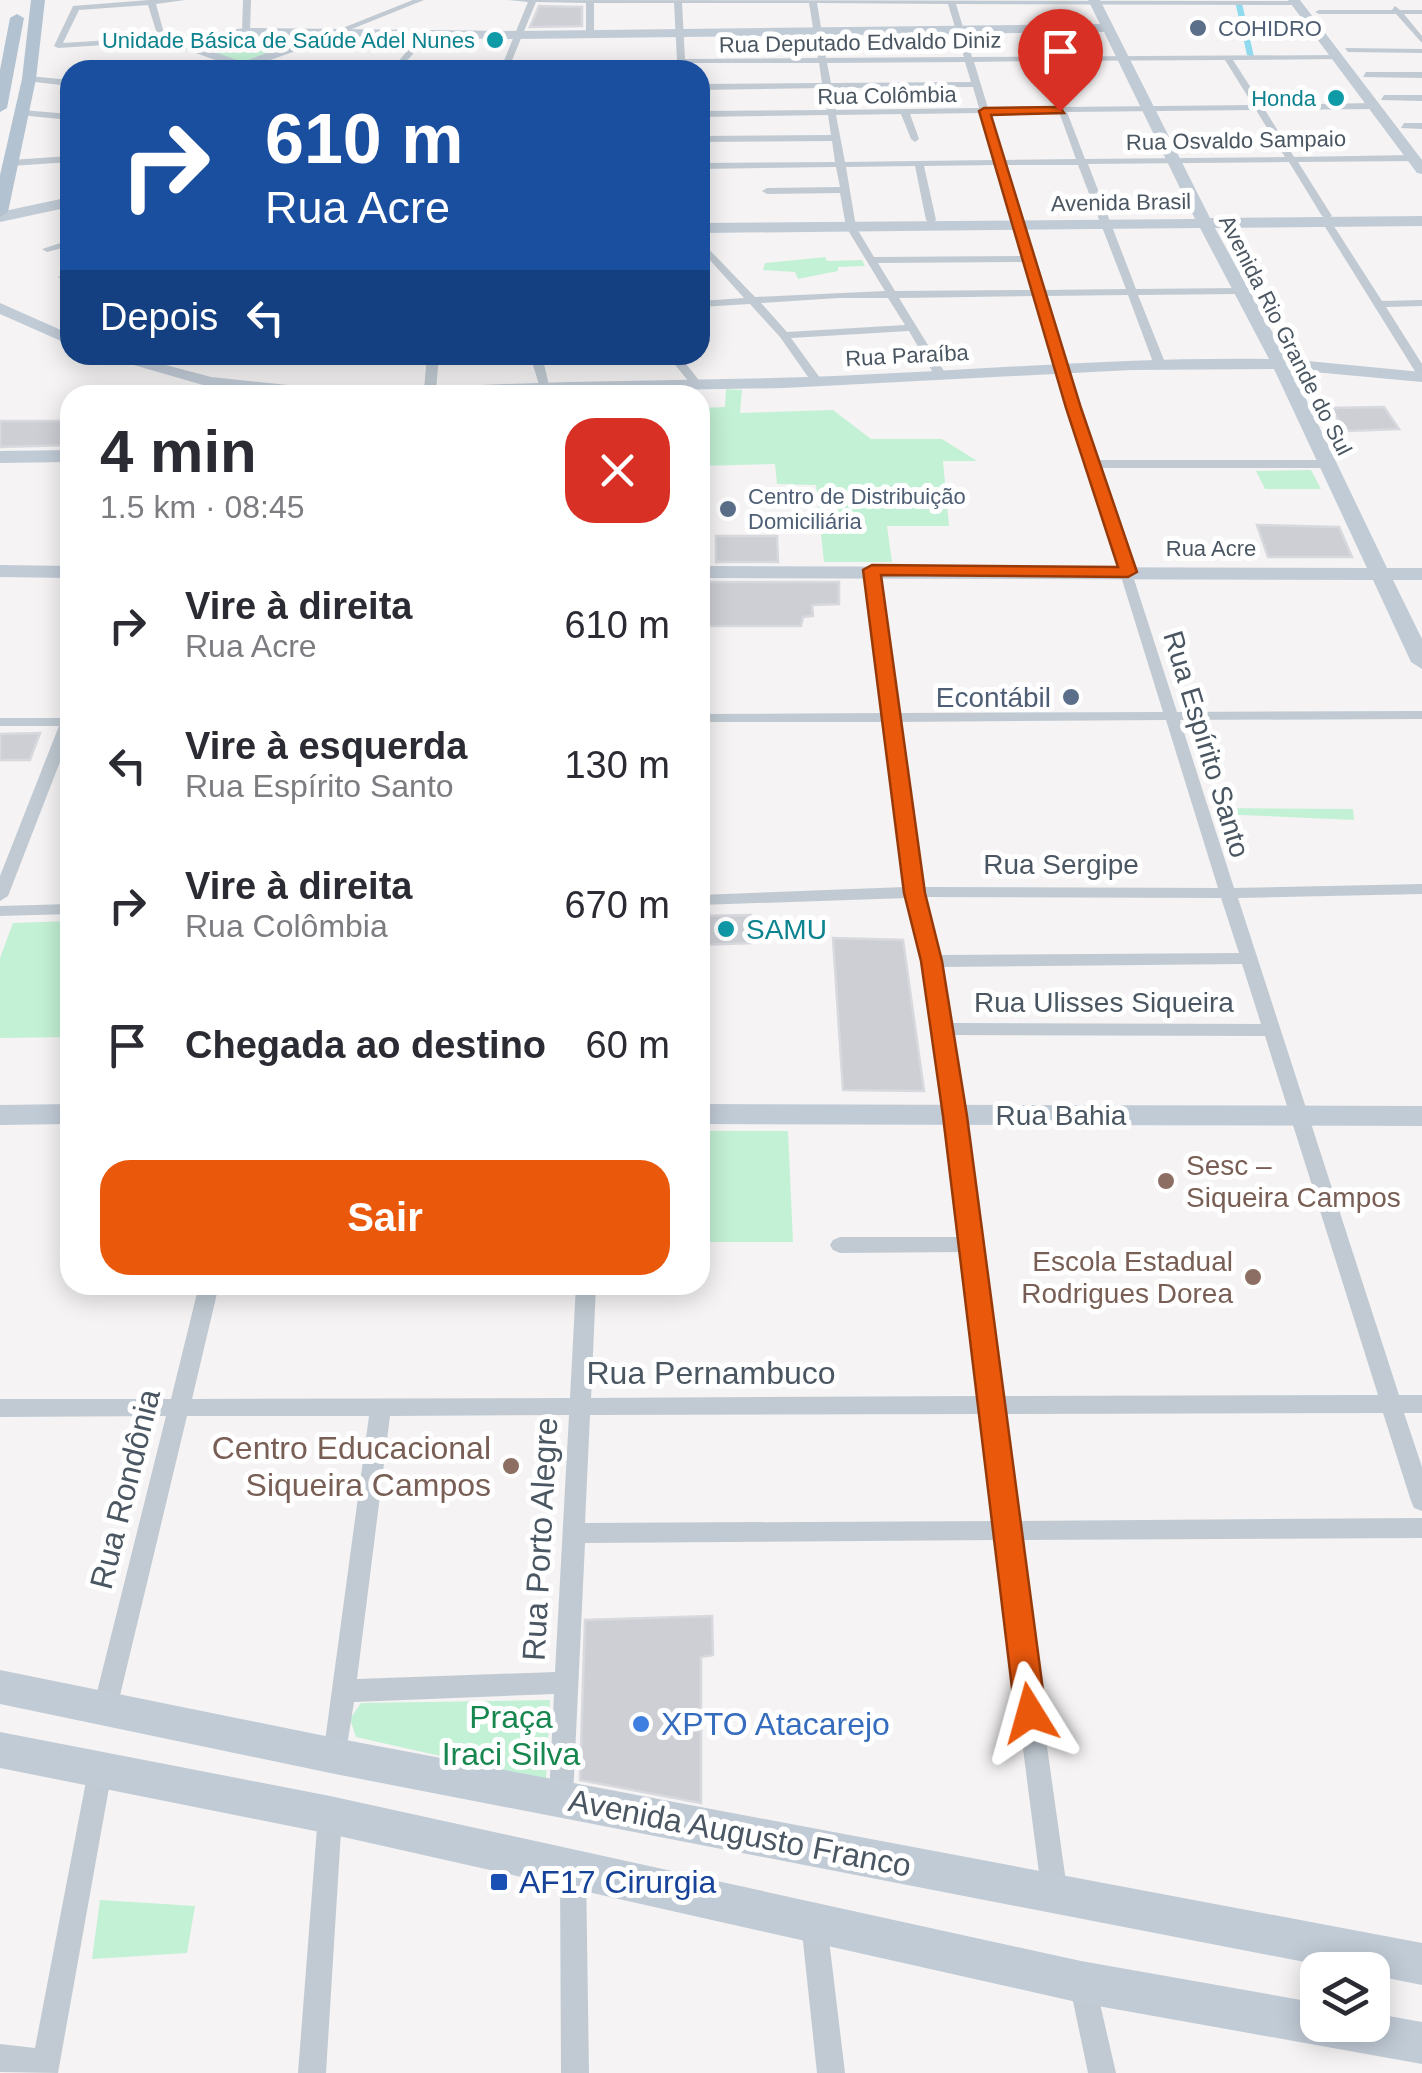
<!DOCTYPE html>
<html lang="pt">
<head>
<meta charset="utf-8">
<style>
  :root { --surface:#fff; --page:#f2f2f3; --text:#2b2b33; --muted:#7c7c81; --accent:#ea580c }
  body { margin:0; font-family:Arial,sans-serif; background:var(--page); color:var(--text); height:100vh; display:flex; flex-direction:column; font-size:38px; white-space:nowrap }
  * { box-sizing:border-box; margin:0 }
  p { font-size:32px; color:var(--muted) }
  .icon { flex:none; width:55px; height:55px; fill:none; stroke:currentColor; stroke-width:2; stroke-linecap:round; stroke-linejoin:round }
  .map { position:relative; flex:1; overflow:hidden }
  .panel { position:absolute; left:60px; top:385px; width:650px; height:910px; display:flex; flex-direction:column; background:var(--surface); border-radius:30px; box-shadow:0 5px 25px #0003 }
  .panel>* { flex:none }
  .top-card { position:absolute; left:60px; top:60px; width:650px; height:305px; border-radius:30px; box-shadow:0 5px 25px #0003; background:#1a4fa0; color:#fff; overflow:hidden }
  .fabs { position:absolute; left:1300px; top:1952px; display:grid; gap:20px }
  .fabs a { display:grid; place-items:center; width:90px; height:90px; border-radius:20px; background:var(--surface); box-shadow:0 5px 25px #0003; font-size:50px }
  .pin { position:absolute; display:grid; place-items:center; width:85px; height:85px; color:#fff; margin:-102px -42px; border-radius:50% 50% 50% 0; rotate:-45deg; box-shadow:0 0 10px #0007 }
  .pin .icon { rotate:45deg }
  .me { position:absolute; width:110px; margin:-55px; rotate:352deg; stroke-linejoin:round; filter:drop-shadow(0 0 8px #0008) }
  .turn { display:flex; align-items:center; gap:35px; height:210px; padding:0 40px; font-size:45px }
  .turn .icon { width:130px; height:130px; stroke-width:2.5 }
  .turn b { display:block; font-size:70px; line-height:85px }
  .then { display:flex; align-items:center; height:95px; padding:0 40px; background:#0003; gap:20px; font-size:38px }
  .round { display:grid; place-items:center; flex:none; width:105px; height:105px; border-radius:30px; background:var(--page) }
  .headline { display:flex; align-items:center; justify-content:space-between; height:170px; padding:0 40px }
  h1 { font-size:60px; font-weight:800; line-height:75px }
  .primary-button { display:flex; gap:20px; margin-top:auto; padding:20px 40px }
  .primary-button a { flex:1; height:115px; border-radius:30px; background:var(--accent); color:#fff; font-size:40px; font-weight:800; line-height:115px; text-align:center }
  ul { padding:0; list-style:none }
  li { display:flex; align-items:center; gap:30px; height:140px; padding:0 40px }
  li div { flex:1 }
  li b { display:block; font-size:38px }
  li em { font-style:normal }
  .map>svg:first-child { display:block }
  .green { fill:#c3f1d5 }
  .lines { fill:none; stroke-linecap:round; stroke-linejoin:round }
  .canal { fill:#90daee; fill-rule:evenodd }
  .building { fill:#cdcfd5; stroke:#d7d9de; stroke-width:2.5 }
  .street { fill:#c1cad2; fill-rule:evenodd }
  .secondary { fill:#c1cbd6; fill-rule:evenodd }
  .primary { fill:#b3c2d1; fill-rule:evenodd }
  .route { fill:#ea580c; stroke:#983908; stroke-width:2.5 }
  .service-dot { fill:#5c6f8a; stroke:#fff; stroke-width:4 }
  .culture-dot { fill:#0f9aa8; stroke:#fff; stroke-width:4 }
  .education-dot { fill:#8d6e63; stroke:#fff; stroke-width:4 }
  .shop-dot { fill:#3f7fe0; stroke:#fff; stroke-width:4 }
  .transit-dot { fill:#1a4fb4; stroke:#fff; stroke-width:4 }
  .labels { text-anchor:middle; stroke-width:10; stroke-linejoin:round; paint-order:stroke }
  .far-service-label { font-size:22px; fill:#4e5e75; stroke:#fff; text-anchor:start }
  .far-culture-label { font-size:22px; fill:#0d838f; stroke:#fff; text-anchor:end }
  .far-street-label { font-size:22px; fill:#4a5661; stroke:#fff }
  .service-label { font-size:28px; fill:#4e5e75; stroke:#fff; text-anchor:end }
  .street-label { font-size:28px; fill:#4a5661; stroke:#fff }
  .culture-label { font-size:28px; fill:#0d838f; stroke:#fff; text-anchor:start }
  .education-label { font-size:28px; fill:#785e54; stroke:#fff; text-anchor:start }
  .near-street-label { font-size:32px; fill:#4a5661; stroke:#fff }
  .near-education-label { font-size:32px; fill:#785e54; stroke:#fff; text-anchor:end }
  .near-park-label { font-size:32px; fill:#17864f; stroke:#fff }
  .near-shop-label { font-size:32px; fill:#366cbe; stroke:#fff; text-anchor:start }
  .near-transit-label { font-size:32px; fill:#164399; stroke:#fff; text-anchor:start }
</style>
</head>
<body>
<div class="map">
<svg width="1422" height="2073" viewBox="0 0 1422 2073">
  <rect width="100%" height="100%" fill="#f5f3f3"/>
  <path class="green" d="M243,34L318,36L250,61H235L174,40Z
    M825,257L827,261L862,260L865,266L838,267V271L798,279L795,272L763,270L765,263Z
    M726,389L742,390L740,413L833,410L871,439H942L977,461H943L949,526H887L892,562H824L816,485L777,484L775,464L700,466V408L725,407Z
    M1311,470L1321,489H1265L1256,471Z
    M1216,808L1353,809L1354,820L1219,814Z
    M70,921V1037L0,1038V958L13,923Z
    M700,1131H788L793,1242H700Z
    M550,1700L546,1780L356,1737L350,1719L361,1703Z
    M100,1900L195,1906L187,1953L92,1959Z"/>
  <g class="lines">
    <path class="canal" d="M1235,1L1242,3L1254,57L1247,55Z"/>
  </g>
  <path class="building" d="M539,6L582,7V26L530,27Z
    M1384,407L1399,429L1345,431L1331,408Z
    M0,421H70V445L0,447Z
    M1257,525L1339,527L1352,557H1268Z
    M716,536H777L778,562H716Z
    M700,582H839V604L812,605L813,616L803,617L801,626H700Z
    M40,733L30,760H0V734Z
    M751,915L752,943L700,945V916Z
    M833,938L903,940L924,1091L843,1090Z
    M712,1616L713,1655L701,1657V1803L580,1780L585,1620Z"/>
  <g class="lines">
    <path class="street" d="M149,0H185L156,4L166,41L58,48L54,46L73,6ZM148,5L158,37L63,43L79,10Z
      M243,0H251L250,32L246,34L242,32Z
      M413,0H424L337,35L330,33Z
      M508,0L1296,1L1299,5L956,4L972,57L1341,55L1338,59L1233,60L1262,105L1375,103L1379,106L1375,109L1265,110L1294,157L1412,155L1417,158L1412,161L1298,162L1332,216L1327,219L1322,216L1289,162L1088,164L1136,289L1239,288L1244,291L1239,294L1138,295L1166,365L1160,368L1154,365L1128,295L1045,296L1096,460H1326L1332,464L1326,468H1098L1177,712L1422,711V719L1180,720L1234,888L1422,884V894L1238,898L1399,1395H1422V1413H1404L1422,1467V1511L1414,1508L1411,1501L1383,1413L1001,1414L1016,1521L1422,1518V1538L1018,1540L1068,1896L1064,1905L1055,1909L1046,1905L1042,1896L996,1540L585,1543L573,1797L570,1806L561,1809L552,1806L549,1797L554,1694L354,1702L344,1764L335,1768L326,1764L323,1756L369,1416H187L117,1708L113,1716L105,1719L97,1716L93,1708L166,1416L0,1417V1399H171L199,1285H219L192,1399L570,1398L576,1285H596L591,1398L978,1396L961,1252L840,1253L833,1250L830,1245L833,1240L840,1237H960L924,961L907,898L700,905V895L905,887L884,722H700V714L883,713L865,570L872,566L879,570L898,713L1163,712L1034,296L899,298L947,376L941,379L935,376L909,331L791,338L823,382L813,384L780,337L750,304L700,307V301L744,298L700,249V240L755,297L885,291L846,227L840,193L767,194L762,191L767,188L840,187L836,167L700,169V163L835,162L832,141L700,142V136L831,135L828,115L700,117V111L827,110L823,88L700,90V84L822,83L819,63H686L685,70H679L678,65L641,70L677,60L674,3H594V34L590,36L586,34V3L536,2L508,70H461L503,63L528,2ZM682,3H809L818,58L685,59ZM817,3L948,4L964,57L826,58ZM1225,60L1253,105L1065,107L1047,61ZM1039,61L1057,107L988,108L974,62ZM965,62L971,82L831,83L827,63ZM973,87L979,108L836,110L832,88ZM1256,110L1285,157L1085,159L1067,112ZM1059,112L1076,159L1003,160L989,113ZM981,113L994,160L845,162L836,115L901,114L911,139L915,142L919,139L910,114ZM996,165L1023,256L874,257L856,227L846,167L915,166L926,220L931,223L936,220L924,166ZM1005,165H1078L1126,289L1043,290ZM1024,262L1032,290L895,291L878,263ZM838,298H888L905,325L787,332L761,303ZM1166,720L1218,888L921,887L899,722ZM923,897L1221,898L1239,953L939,955ZM1242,964L1261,1024L950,1023L941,967ZM952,1035L1265,1036L1378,1395L999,1396ZM980,1414L994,1521L585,1523L590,1415ZM569,1415L555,1672L357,1679L390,1416Z
      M1395,6L1400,10H1422V14H1404L1422,36V43L1396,14H1319L1315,12L1319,10H1392Z
      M1317,26L1320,30L1248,31L1244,29L1248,27Z
      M424,31L431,33L399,70H391Z
      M1345,48L1422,49V53L1348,52Z
      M1366,72H1422V78L1363,77Z
      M29,76L70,80V86L26,81Z
      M1384,95H1422V101L1381,100Z
      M22,110L70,114V120L19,115Z
      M1404,123H1422V129L1401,128Z
      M70,156V162L11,166L6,163L11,160Z
      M1324,220H1330L1382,301L1422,300V306L1386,307L1422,364V376L1416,373L1322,222Z
      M70,240V246L47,252L42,249Z
      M70,272V278L63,280L58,277Z
      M427,355H439L436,390L430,393L424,390Z
      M530,355H542L550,390L540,388Z
      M667,355H679L702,384V388H694Z
      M0,718H70V736L8,896L0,901V876L59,726H0Z
      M70,904V914L0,916V906Z
      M100,1759L109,1763L112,1771L58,2073L0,2072V2044L35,2048L88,1771L91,1763Z
      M330,1803L339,1806L342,1815L326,2073H298L318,1815L321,1806Z
      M573,1857L582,1861L586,1870L589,2073H561L560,1870L564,1861Z
      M814,1910L823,1914L827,1923L845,2073H817L801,1923L805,1914Z
      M1082,1969L1091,1973L1095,1982L1116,2073H1088L1069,1982L1073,1973Z"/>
    <path class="secondary" d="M1088,0H1100L1210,218L1422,216V226L1215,228L1287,359L1422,372V382L1292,370L1387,568H1422V580H1393L1422,639V669L1411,662L1373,580L700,578V566L1367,568L1274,369L1131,370L784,388L385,395L394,390C541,379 688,382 835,376C980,370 1124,357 1269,359L1200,228L700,233V223L1195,219L1104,32L520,39L324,37L323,41L243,70L157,39L246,28L520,31L1100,24ZM246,36H311L243,62L182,41Z
      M1288,0H1300L1422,160V174L1417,173Z
      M70,197V207L0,222V212Z
      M0,303L70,334V345L0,314Z
      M99,355H128L211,377L336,390L345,395H284L210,387Z
      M70,450V462L0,463V451Z
      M0,565L70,566V578L0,577Z
      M70,1104V1124L0,1125V1105Z
      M700,1104L1422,1106V1126L700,1124Z
      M0,1670L335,1738L1422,1943V1985L1372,1975V1970H1346L335,1774L0,1704Z
      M0,1732L330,1796L1081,1961L1318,2003V2025H1372V2013L1422,2022V2064L1081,2003L330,1834L0,1768Z"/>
    <path class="primary" d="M31,0H45L36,79L8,212L0,217V175L22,79Z
      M17,14L24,18L7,108L0,112V70L10,18Z"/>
  </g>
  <path class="route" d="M1060,107L1064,113L991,115L1081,408L1137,572L1128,577L881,575L925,893L942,961L967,1116L1046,1713L1041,1723L1030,1728L1020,1723L1015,1713L943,1116L921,961L904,893L863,570L872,565L1118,567L1066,408L979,111L984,108Z"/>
  <g class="service-dot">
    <circle cx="1198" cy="28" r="10"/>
    <circle cx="728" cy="509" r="10"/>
    <circle cx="1071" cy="697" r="10"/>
  </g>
  <g class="culture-dot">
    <circle cx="495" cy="40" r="10"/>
    <circle cx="1336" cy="98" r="10"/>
    <circle cx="726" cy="929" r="10"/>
  </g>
  <g class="education-dot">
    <circle cx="1166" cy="1181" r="10"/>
    <circle cx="1253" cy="1277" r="10"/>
    <circle cx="511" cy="1466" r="10"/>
  </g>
  <circle class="shop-dot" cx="641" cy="1724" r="10"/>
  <rect class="transit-dot" x="489" y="1872" width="20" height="20" rx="5"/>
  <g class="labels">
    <g class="far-service-label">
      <text x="1218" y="36">COHIDRO</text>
      <text x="748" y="504">Centro de Distribuição<tspan x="748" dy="25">Domiciliária</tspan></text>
    </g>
    <g class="far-culture-label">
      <text x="475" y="48">Unidade Básica de Saúde Adel Nunes</text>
      <text x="1316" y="106">Honda</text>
    </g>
    <g class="far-street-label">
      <text transform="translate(860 42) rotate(-1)" y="8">Rua Deputado Edvaldo Diniz</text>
      <text transform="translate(887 95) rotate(-1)" y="8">Rua Colômbia</text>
      <text transform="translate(1236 140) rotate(-1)" y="8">Rua Osvaldo Sampaio</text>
      <text transform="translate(1121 202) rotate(-1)" y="8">Avenida Brasil</text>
      <text transform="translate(1286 335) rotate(63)" y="8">Avenida Rio Grande do Sul</text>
      <text transform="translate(907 355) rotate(-3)" y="8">Rua Paraíba</text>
      <text x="1211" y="556">Rua Acre</text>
    </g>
    <g class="service-label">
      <text x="1051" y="707">Econtábil</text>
    </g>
    <g class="street-label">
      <text transform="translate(1207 744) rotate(73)" y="10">Rua Espírito Santo</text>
      <text x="1061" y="874">Rua Sergipe</text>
      <text x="1104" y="1012">Rua Ulisses Siqueira</text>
      <text x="1061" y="1125">Rua Bahia</text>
    </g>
    <g class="culture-label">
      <text x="746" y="939">SAMU</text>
    </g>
    <g class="education-label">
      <text x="1186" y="1175">Sesc –<tspan x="1186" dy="32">Siqueira Campos</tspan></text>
      <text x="1233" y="1271" text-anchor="end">Escola Estadual<tspan x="1233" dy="32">Rodrigues Dorea</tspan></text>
    </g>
    <g class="near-street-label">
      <text x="711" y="1384">Rua Pernambuco</text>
      <text transform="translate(125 1489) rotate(-76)" y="11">Rua Rondônia</text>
      <text transform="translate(540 1539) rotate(-87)" y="11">Rua Porto Alegre</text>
      <text transform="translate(740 1833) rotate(11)" y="11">Avenida Augusto Franco</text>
    </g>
    <g class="near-education-label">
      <text x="491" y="1459">Centro Educacional<tspan x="491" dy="37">Siqueira Campos</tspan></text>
    </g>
    <g class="near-park-label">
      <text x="511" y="1728">Praça<tspan x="511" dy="37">Iraci Silva</tspan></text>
    </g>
    <g class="near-shop-label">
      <text x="661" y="1735">XPTO Atacarejo</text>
    </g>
    <g class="near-transit-label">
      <text x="519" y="1893">AF17 Cirurgia</text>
    </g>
  </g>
</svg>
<div class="fabs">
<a><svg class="icon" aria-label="layers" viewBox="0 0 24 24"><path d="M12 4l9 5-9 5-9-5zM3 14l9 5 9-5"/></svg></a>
</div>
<div class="pin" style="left:1060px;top:111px;background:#d93025"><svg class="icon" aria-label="arrive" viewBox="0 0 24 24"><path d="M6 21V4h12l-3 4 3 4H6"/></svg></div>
<svg class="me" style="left:1030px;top:1713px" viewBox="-20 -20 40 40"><path d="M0-17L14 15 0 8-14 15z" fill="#ea580c" stroke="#fff" stroke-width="4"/></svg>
<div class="top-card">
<div class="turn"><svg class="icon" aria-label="right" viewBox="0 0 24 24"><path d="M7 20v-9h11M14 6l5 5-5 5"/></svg><div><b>610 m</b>Rua Acre</div></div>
<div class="then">Depois<svg class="icon" aria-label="left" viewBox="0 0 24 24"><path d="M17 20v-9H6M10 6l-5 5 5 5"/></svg></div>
</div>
<section class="panel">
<div class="headline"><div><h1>4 min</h1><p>1.5 km · 08:45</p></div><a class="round" style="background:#d93025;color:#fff"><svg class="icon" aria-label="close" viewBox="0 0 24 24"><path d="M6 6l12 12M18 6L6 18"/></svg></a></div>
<ul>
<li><svg class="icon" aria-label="right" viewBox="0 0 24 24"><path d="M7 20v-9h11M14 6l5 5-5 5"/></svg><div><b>Vire à direita</b><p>Rua Acre</p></div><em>610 m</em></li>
<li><svg class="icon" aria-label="left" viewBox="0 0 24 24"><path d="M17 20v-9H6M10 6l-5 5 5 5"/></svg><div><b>Vire à esquerda</b><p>Rua Espírito Santo</p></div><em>130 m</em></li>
<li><svg class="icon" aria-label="right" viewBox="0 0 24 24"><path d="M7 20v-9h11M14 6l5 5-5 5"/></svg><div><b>Vire à direita</b><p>Rua Colômbia</p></div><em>670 m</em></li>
<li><svg class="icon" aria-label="arrive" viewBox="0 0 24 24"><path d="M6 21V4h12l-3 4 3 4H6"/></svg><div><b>Chegada ao destino</b></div><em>60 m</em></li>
</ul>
<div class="primary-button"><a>Sair</a></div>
</section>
</div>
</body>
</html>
